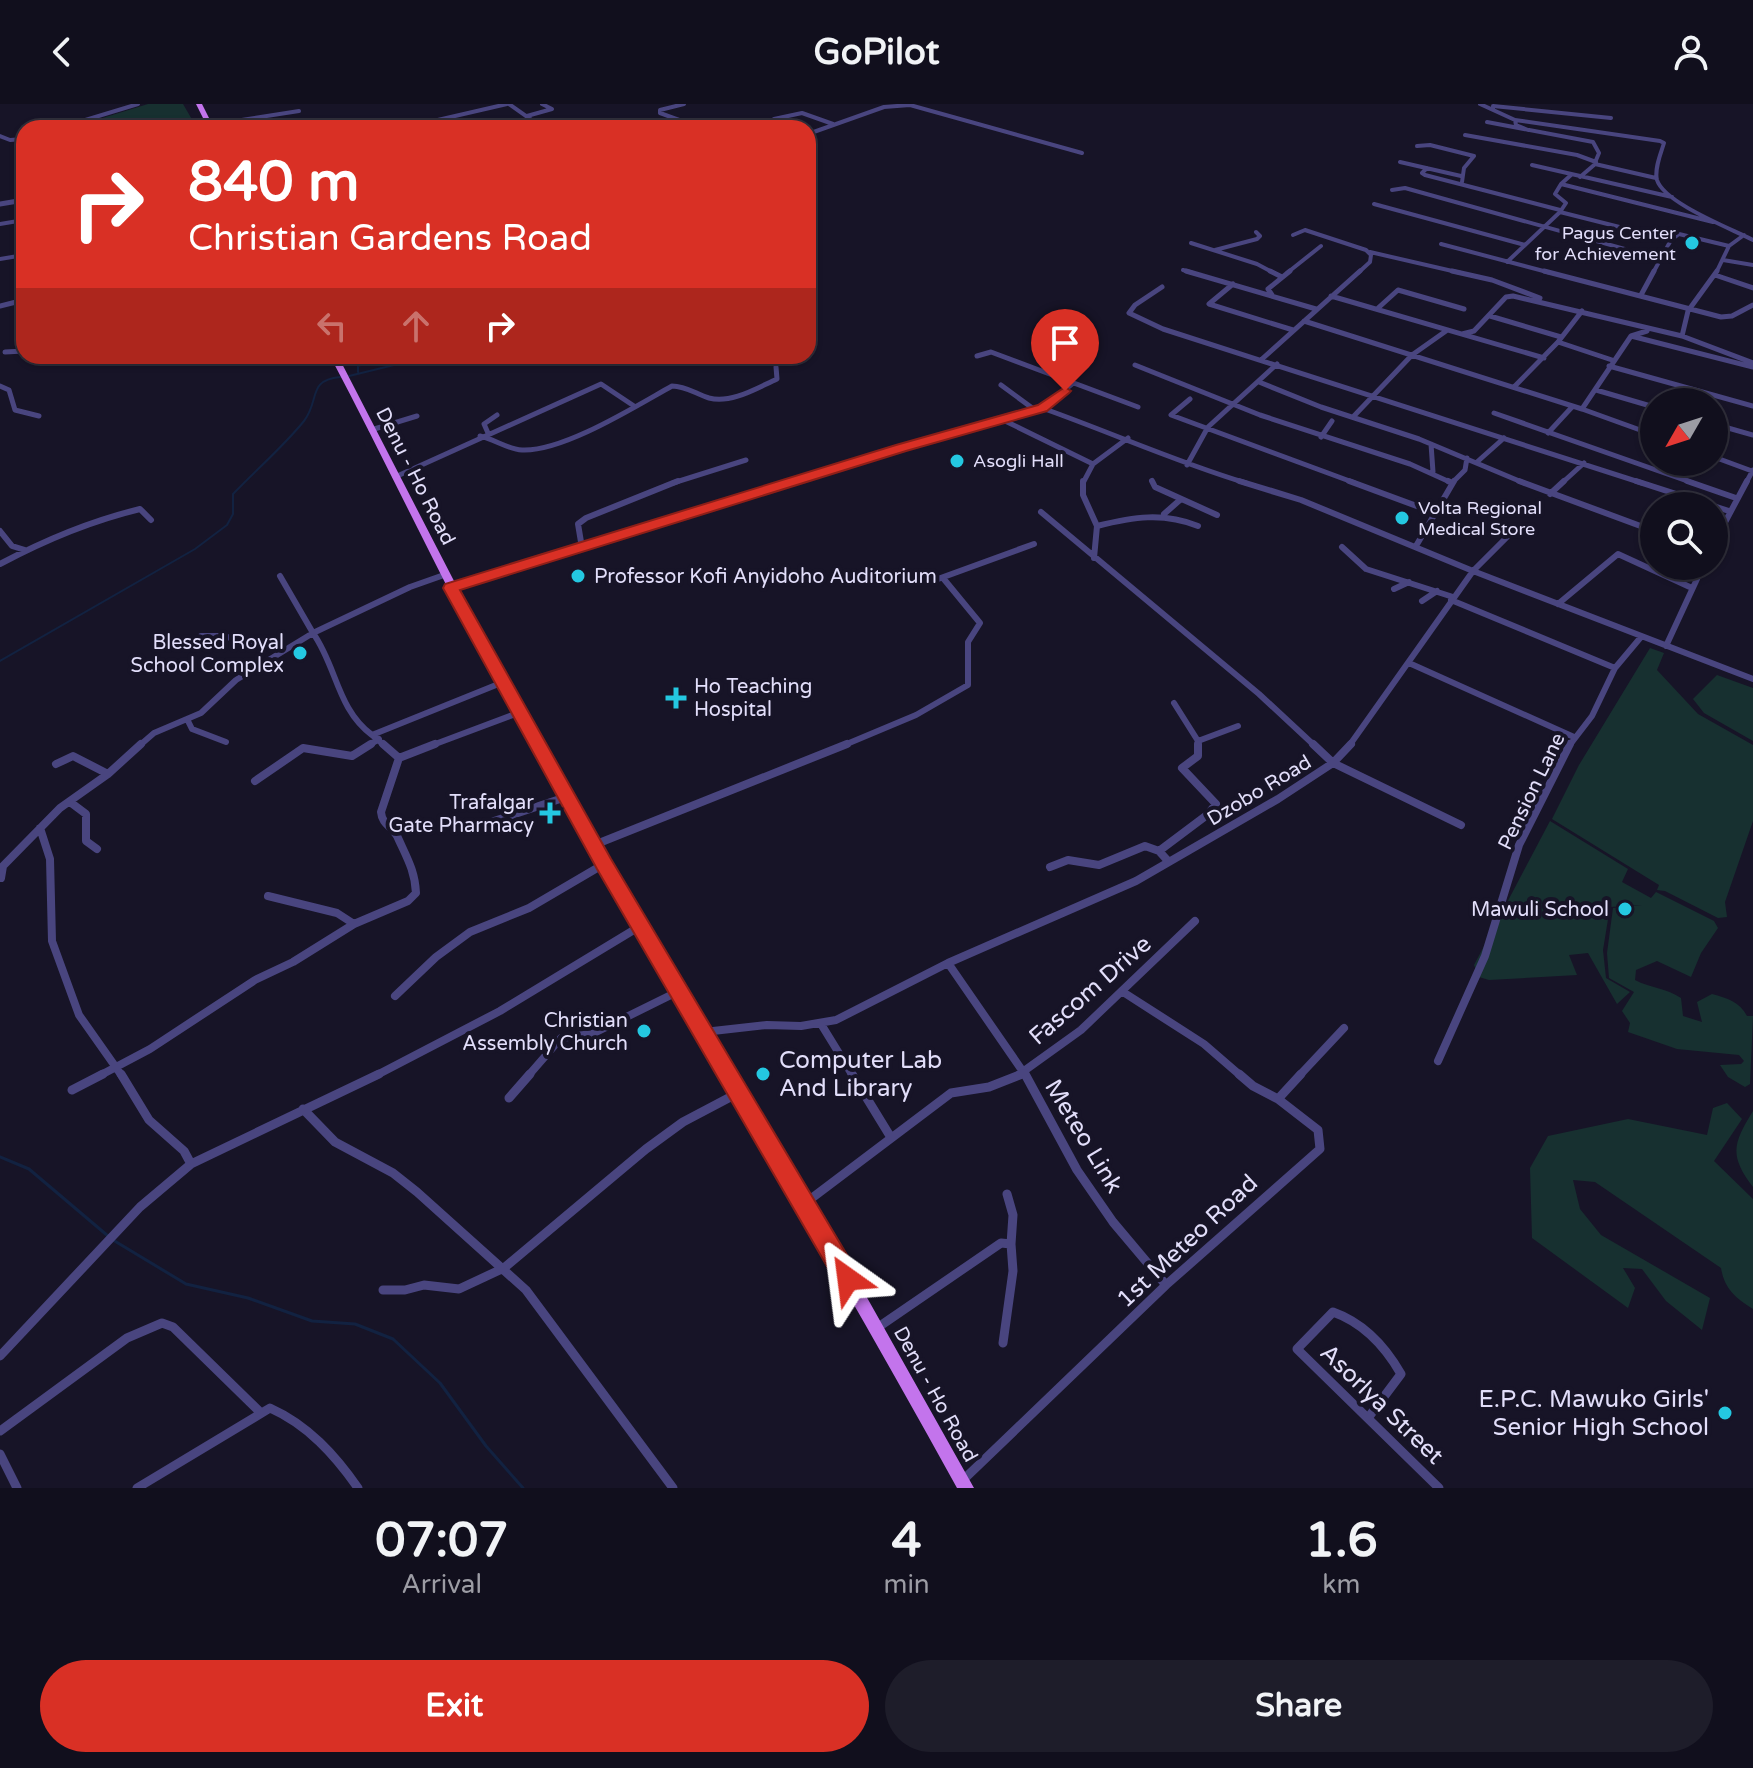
<!DOCTYPE html>
<html lang="en">
<head>
<meta charset="utf-8">
<style>
  :root { --surface:#110f1d; --page:#1e1d2a; --text:#f1f3f6; --muted:#9c9ca4; --line:#302f3b; --accent:#d93025 }
  body { margin:0; font-family:"Varela Round",sans-serif; background:var(--page); color:var(--text); height:100vh; display:flex; flex-direction:column; font-size:30px; white-space:nowrap }
  * { box-sizing:border-box; margin:0 }
  p { font-size:26px; color:var(--muted) }
  .icon { flex:none; width:44px; height:44px; fill:none; stroke:currentColor; stroke-width:2; stroke-linecap:round; stroke-linejoin:round }
  .map { position:relative; height:1384px; overflow:hidden }
  .drawer { display:flex; flex-direction:column; background:var(--surface); flex:1 }
  .drawer>* { flex:none }
  .banner { position:absolute; left:16px; top:16px; width:800px; height:244px; border-radius:24px; box-shadow:0 2px 6px #0004,0 0 0 2px var(--line); background:#d93025; color:#fff; overflow:hidden }
  .needle { width:52px; rotate:231deg }
  .tools { position:absolute; left:1640px; top:284px; display:grid; gap:16px }
  .tools a { display:grid; place-items:center; width:88px; height:88px; border-radius:50%; background:var(--surface); box-shadow:0 2px 6px #0004,0 0 0 2px var(--line); font-size:40px }
  .pin { position:absolute; display:grid; place-items:center; width:68px; height:68px; color:#fff; margin:-82px -34px; border-radius:50% 50% 50% 0; rotate:-45deg; box-shadow:0 0 8px #0007 }
  .pin .icon { rotate:45deg }
  .me { position:absolute; width:88px; margin:-44px; rotate:329deg; stroke-linejoin:round; filter:drop-shadow(0 0 6px #0008) }
  .turn { display:flex; align-items:center; gap:28px; height:168px; padding:0 40px; font-size:36px }
  .turn .icon { width:104px; height:104px; stroke-width:2.5 }
  .turn b { display:block; font-size:56px; line-height:68px }
  .lanes { display:flex; align-items:center; height:76px; padding:0 40px; background:#0003; justify-content:center; gap:40px; direction:ltr }
  .lanes .off { opacity:.35 }
  .eta { display:flex; justify-content:space-evenly; align-items:center; height:136px; text-align:center }
  .eta b { font-size:48px; font-weight:700; line-height:56px }
  .cta { display:flex; gap:16px; margin-top:auto; padding:16px 40px }
  .cta a { flex:1; height:92px; border-radius:48px; background:var(--accent); color:#fff; font-size:32px; font-weight:700; line-height:92px; text-align:center }
  .cta a+a { background:var(--page); color:var(--text) }
  header { display:flex; justify-content:space-between; align-items:center; height:104px; padding:0 40px; background:var(--surface); font-size:36px; font-weight:700 }
  .map>svg:first-child { display:block }
  .green { fill:#173030 }
  .lines { fill:none; stroke-linecap:round; stroke-linejoin:round }
  .stream-far1 { stroke:#122241; stroke-width:2 }
  .stream { stroke:#122241; stroke-width:3 }
  .minor-far4 { stroke:#49457f; stroke-width:4 }
  .minor-far3 { stroke:#49457f; stroke-width:5 }
  .minor-far2 { stroke:#49457f; stroke-width:6 }
  .minor-far1 { stroke:#49457f; stroke-width:8 }
  .minor { stroke:#49457f; stroke-width:9 }
  .tertiary { stroke:#49457f; stroke-width:5 }
  .primary { fill:#c374ec; fill-rule:evenodd }
  .route { fill:#d93025; stroke:#8d1f18; stroke-width:2 }
  .poi-dot { fill:#24c8e1; stroke:#171427; stroke-width:3 }
  .labels { text-anchor:middle; stroke-width:8; stroke-linejoin:round; paint-order:stroke }
  .far-poi-label { font-size:18px; fill:#e2defa; stroke:#171427; text-anchor:start }
  .street-label { font-size:20px; fill:#e2defa; stroke:#171427 }
  .poi-label { font-size:20px; fill:#e2defa; stroke:#171427; text-anchor:end }
  .near-street-label { font-size:24px; fill:#e2defa; stroke:#171427 }
  .near-poi-label { font-size:24px; fill:#e2defa; stroke:#171427; text-anchor:start }
</style>
</head>
<body>
<header><svg class="icon" aria-label="back" viewBox="0 0 24 24"><path d="M15 5l-7 7 7 7"/></svg>GoPilot<svg class="icon" aria-label="person" viewBox="0 0 24 24"><circle cx="12" cy="8" r="4"/><path d="M4 21q1-7 8-7t8 7"/></svg></header>
<div class="map">
<svg width="1753" height="1384" viewBox="0 0 1753 1384">
  <rect width="100%" height="100%" fill="#171427"/>
  <path class="green" d="M148,0H183L197,24H70Z
    M1650,544L1664,549L1657,566L1698,610L1753,641V717L1725,798L1727,813L1718,814L1665,787L1657,786L1659,781L1552,715L1579,661Z
    M1717,571L1753,584V637L1704,609L1693,595Z
    M1550,717L1628,765L1622,778L1651,794L1656,788L1714,817L1718,824L1701,849L1691,873L1657,857L1636,866L1635,876C1650,884 1666,884 1681,894L1683,912L1702,918L1697,898L1712,890C1727,894 1740,898 1747,912H1753L1750,980L1745,983L1728,973L1720,961L1741,960L1744,957L1739,951L1677,945L1628,928L1630,919L1622,907L1634,888L1609,874L1607,849L1613,804L1642,801L1610,803L1603,846L1606,874L1630,888L1617,900L1588,849L1569,851L1577,871L1489,876L1479,873L1474,861Z
    M1727,999L1742,1015L1714,1057L1753,1095V1205C1735,1194 1724,1184 1721,1164L1595,1078L1573,1076L1580,1105L1601,1131L1710,1194L1702,1226L1666,1197L1642,1165L1623,1164L1635,1184L1628,1204L1532,1134L1530,1064L1548,1032L1628,1015L1707,1031L1713,1004Z
    M1753,1007V1083C1728,1051 1734,1038 1753,1007Z"/>
  <g class="lines">
    <path class="stream-far1" d="M358,268V262L386,252
      M349,272L431,252
      M0,557L195,445L227,421L233,410V390C256,366 283,343 304,317C320,297 307,276 340,273"/>
    <path class="stream" d="M0,1053L29,1065L108,1132
      M113,1136L186,1180L248,1194L312,1217L355,1220L393,1235L440,1279L486,1342L523,1384"/>
    <path class="minor-far4" d="M509,0L543,24
      M1480,0L1515,16
      M1493,5V2L1611,14
      M660,9L701,24
      M660,9V6L684,0
      M527,12L552,5L542,0
      M1487,18L1593,38L1599,49L1594,61L1580,73
      M209,21L299,7
      M59,24L138,0
      M403,24L507,0
      M777,24L772,17L774,15L802,9L833,20
      M1528,26L1516,21L1515,16L1660,37L1664,39C1661,49 1654,65 1657,76C1664,99 1732,125 1753,136
      M808,30L884,3L910,1L1082,49
      M1465,31L1577,51L1596,58
      M0,32L10,36L24,35
      M21,37L24,89
      M1417,42L1430,41L1474,52L1464,64L1462,78
      M1400,58L1461,72
      M1595,60L1656,74
      M1532,61L1672,93
      M1427,64L1422,69L1425,71L1560,106
      M1571,71L1561,80L1713,118
      M1392,86L1405,84L1661,155
      M1374,100L1525,141
      M1560,108L1671,136L1679,130L1729,142
      M0,120L24,116
      M1293,131L1305,126L1366,146L1371,151L1370,158L1358,169
      M1191,139L1257,160L1274,169
      M1441,140L1551,169
      M1215,146L1257,135L1260,132L1256,128
      M1370,148L1461,169
      M0,155L24,151
      M1723,156L1753,161
      M1507,158L1560,108L1566,99L1555,90L1561,80
      M1183,166L1193,169
      M1287,169L1321,142
      M1653,169L1671,136
      M1716,169L1729,142L1744,131"/>
    <path class="minor-far3" d="M1186,167L1316,205
      M1270,167L1282,173
      M1452,167L1492,176L1540,194
      M1544,167L1721,213L1732,212L1753,201
      M1715,171L1753,184
      M1233,180L1209,200L1293,226
      M1162,183L1135,201L1129,209L1163,225L1642,379
      M1272,191L1268,185L1290,167
      M1641,191L1654,167
      M1331,192L1544,254
      M0,202L24,196
      M1377,205L1398,186L1464,205
      M1490,212L1561,233
      M1304,217L1582,305L1654,331
      M1462,230L1474,227L1506,193L1513,192L1682,232L1753,259
      M1631,232L1753,263
      M1682,232L1688,207L1717,167
      M1558,238L1612,256
      M5,248L24,247
      M977,252L991,248L1138,303
      M1262,255L1360,167
      M1135,261L1260,311L1410,360L1452,379
      M1609,262L1753,302
      M1259,278L1321,303L1419,335L1524,379
      M1001,281L1035,306
      M0,282L9,286L15,306L39,312
      M1514,283L1558,238L1582,207
      M1596,286L1654,303
      M1190,295L1171,311L1355,379
      M1042,304C1110,328 1176,358 1246,379
      M1582,305L1631,232L1647,227
      M1494,309L1693,379
      M1353,313L1412,251L1446,227
      M1003,316L1093,360
      M1714,320L1753,331
      M371,326L417,312
      M488,329L484,320L497,311
      M1548,329L1572,303
      M480,332C494,335 507,345 522,346C563,348 636,302 672,282C686,282 696,290 709,294C731,300 757,284 777,275L776,263
      M1321,333L1332,317
      M1431,340L1433,368
      M1714,353L1752,367
      M1477,358L1504,334
      M1187,361L1208,323L1277,260
      M395,373L601,280L634,302
      M673,379L746,356
      M789,379L1042,304L1072,280
      M1083,379L1093,360L1128,334
      M1452,379L1465,366L1467,354
      M1562,379L1584,359
      M1746,379L1753,366"/>
    <path class="minor-far2" d="M1083,377V391L1097,422L1094,454
      M1152,377L1155,383L1217,411
      M1239,377L1301,396L1473,467L1508,432
      M1349,377L1433,408
      M1448,377L1452,379
      M1519,377L1654,427
      M1636,377L1729,407
      M1687,377L1736,394
      M1550,390L1564,377
      M1041,408L1259,590L1315,642
      M1164,410L1181,395
      M1097,422C1133,413 1163,408 1198,422
      M0,427L12,442L25,446
      M1714,439L1747,377
      M1416,442L1454,377
      M1342,443L1366,465L1453,493
      M582,444L578,420L586,414L678,377
      M0,460C45,436 90,417 140,405L151,416
      M444,471L410,483L313,529C337,563 337,605 372,631L501,579
      M927,479L1034,440
      M451,484L795,377
      M1394,485L1409,478
      M1451,496L1615,564
      M1422,497L1437,487
      M1558,500L1618,450L1692,484
      M201,532H222L283,545
      M1666,542L1703,462
      M1409,559L1574,633
      M1174,599L1198,637
      M187,615L192,625L226,638
      M372,631L385,642
      M139,642L154,629L201,609L236,576L313,529L280,472
      M368,642L379,635
      M430,642L518,609
      M842,642L916,611L968,581V538L980,519L943,474
      M1198,642V637L1238,622
      M1349,642L1473,467L1753,575
      M1569,642L1592,612L1615,564L1641,533"/>
    <path class="minor-far1" d="M1313,640L1333,659L1461,721
      M399,654L435,640
      M56,660L73,652L108,670
      M255,677L303,644L352,652L371,640
      M70,698L86,710V737L97,745
      M476,723L566,693
      M40,724L50,755L52,837L79,911L122,972
      M594,741L847,640
      M1159,747L1207,711L1216,700L1182,664L1198,652V640
      M1050,763L1068,756L1099,761L1145,742L1159,747L1168,757
      M1,774L3,762L60,704L108,670L141,640
      M268,792L337,809L354,820
      M948,859L1026,972
      M1123,888L1204,940L1241,972
      M395,892L436,853L470,828L529,804L604,760
      M821,920L853,972
      M704,928L767,921L801,922L836,916L948,859L1136,777L1278,695L1333,659L1351,640
      M1438,957L1485,852L1519,741L1570,640
      M99,972L150,945L255,876L293,858L354,820L408,797L416,789C415,767 407,754 398,734C393,723 382,721 381,708L399,654L383,640
      M375,972L500,907L642,821
      M528,972L561,934L592,930L679,887
      M1017,972L1081,926L1195,817
      M1299,972L1344,924"/>
    <path class="minor" d="M121,970L149,1016L184,1047L191,1060
      M852,970L890,1032
      M1025,970L1077,1066L1113,1118L1166,1181
      M1239,970L1253,982L1278,995
      M72,986L103,970
      M509,994L530,970
      M303,1005L335,1038L393,1069L417,1088L526,1186L673,1384
      M1007,1090L1013,1111L1011,1140
      M804,1100L951,989L989,983L1022,970
      M383,1186H405L424,1181L459,1185L504,1164L646,1045L683,1018L738,989
      M877,1224L1001,1139L1011,1140L1013,1167L1003,1239
      M0,1252L140,1103L191,1060L379,970
      M1368,1314L1401,1270C1385,1242 1364,1219 1333,1208L1297,1245L1439,1384
      M0,1327L127,1234L162,1219L173,1223L260,1308
      M0,1350L17,1384
      M962,1377L1166,1181L1320,1045L1318,1026L1278,995L1301,970
      M137,1384L270,1304C308,1321 335,1351 358,1384"/>
    <path class="tertiary" d="M0,100L24,96"/>
    <path class="primary" d="M196,0H202L214,24H208Z
      M330,252H338L486,539L537,633L865,1190L974,1384H957C818,1131 667,885 527,634C457,509 397,379 330,252Z"/>
  </g>
  <path class="route" d="M1065,283L1071,287L1069,289L1047,307L906,347L460,486L611,755L856,1166L860,1175L856,1183L848,1187L839,1183L597,765L443,484L445,480L896,341L1038,301Z"/>
  <g class="poi-dot">
    <circle cx="1692" cy="139" r="8"/>
    <circle cx="957" cy="357" r="8"/>
    <circle cx="1402" cy="414" r="8"/>
    <circle cx="578" cy="472" r="8"/>
    <circle cx="300" cy="549" r="8"/>
    <path d="M672 582h8v8h8v8h-8v8h-8v-8h-8v-8h8z"/>
    <path d="M546 697h8v8h8v8h-8v8h-8v-8h-8v-8h8z"/>
    <circle cx="1625" cy="805" r="8"/>
    <circle cx="644" cy="927" r="8"/>
    <circle cx="763" cy="970" r="8"/>
    <circle cx="1725" cy="1309" r="8"/>
  </g>
  <g class="labels">
    <g class="far-poi-label">
      <text x="1676" y="135" text-anchor="end">Pagus Center<tspan x="1676" dy="21">for Achievement</tspan></text>
      <text x="973" y="363">Asogli Hall</text>
      <text x="1418" y="410">Volta Regional<tspan x="1418" dy="21">Medical Store</tspan></text>
    </g>
    <g class="street-label">
      <text transform="translate(416 372) rotate(63)" y="7">Denu - Ho Road</text>
      <text transform="translate(1259 686) rotate(-31)" y="7">Dzobo Road</text>
      <text transform="translate(1531 687) rotate(-64)" y="7">Pension Lane</text>
      <text transform="translate(936 1290) rotate(61)" y="7">Denu - Ho Road</text>
    </g>
    <g class="poi-label">
      <text x="594" y="479" text-anchor="start">Professor Kofi Anyidoho Auditorium</text>
      <text x="284" y="545">Blessed Royal<tspan x="284" dy="23">School Complex</tspan></text>
      <text x="694" y="589" text-anchor="start">Ho Teaching<tspan x="694" dy="23">Hospital</tspan></text>
      <text x="534" y="705">Trafalgar<tspan x="534" dy="23">Gate Pharmacy</tspan></text>
      <text x="1609" y="812">Mawuli School</text>
      <text x="628" y="923">Christian<tspan x="628" dy="23">Assembly Church</tspan></text>
    </g>
    <g class="near-street-label">
      <text transform="translate(1090 886) rotate(-41)" y="8">Fascom Drive</text>
      <text transform="translate(1084 1032) rotate(59)" y="8">Meteo Link</text>
      <text transform="translate(1187 1137) rotate(-43)" y="8">1st Meteo Road</text>
      <text transform="translate(1382 1300) rotate(44)" y="8">Asorlya Street</text>
    </g>
    <g class="near-poi-label">
      <text x="779" y="964">Computer Lab<tspan x="779" dy="28">And Library</tspan></text>
      <text x="1709" y="1303" text-anchor="end">E.P.C. Mawuko Girls'<tspan x="1709" dy="28">Senior High School</tspan></text>
    </g>
  </g>
</svg>
<div class="tools">
<a><svg class="needle" viewBox="-14 -14 28 28"><path d="M0-13l5 13h-10z" fill="#e53935"/><path d="M0 13l5-13h-10z" fill="#9c9ca4"/></svg></a>
<a><svg class="icon" aria-label="search" viewBox="0 0 24 24"><circle cx="10" cy="10" r="6"/><path d="M15 15l6 6"/></svg></a>
</div>
<div class="pin" style="left:1065px;top:287px;background:#d93025"><svg class="icon" aria-label="arrive" viewBox="0 0 24 24"><path d="M6 21V4h12l-3 4 3 4H6"/></svg></div>
<svg class="me" style="left:848px;top:1175px" viewBox="-20 -20 40 40"><path d="M0-17L14 15 0 8-14 15z" fill="#d93025" stroke="#fff" stroke-width="4"/></svg>
<div class="banner">
<div class="turn"><svg class="icon" aria-label="right" viewBox="0 0 24 24"><path d="M7 20v-9h11M14 6l5 5-5 5"/></svg><div><b>840 m</b>Christian Gardens Road</div></div>
<div class="lanes"><svg class="icon off" aria-label="left" viewBox="0 0 24 24"><path d="M17 20v-9H6M10 6l-5 5 5 5"/></svg><svg class="icon off" aria-label="ahead" viewBox="0 0 24 24"><path d="M12 20V5M6 11l6-6 6 6"/></svg><svg class="icon" aria-label="right" viewBox="0 0 24 24"><path d="M7 20v-9h11M14 6l5 5-5 5"/></svg></div>
</div>
</div>
<section class="drawer">
<div class="eta">
<div><b>07:07</b><p>Arrival</p></div>
<div><b>4</b><p>min</p></div>
<div><b>1.6</b><p>km</p></div>
</div>
<div class="cta"><a>Exit</a><a>Share</a></div>
</section>
</body>
</html>
